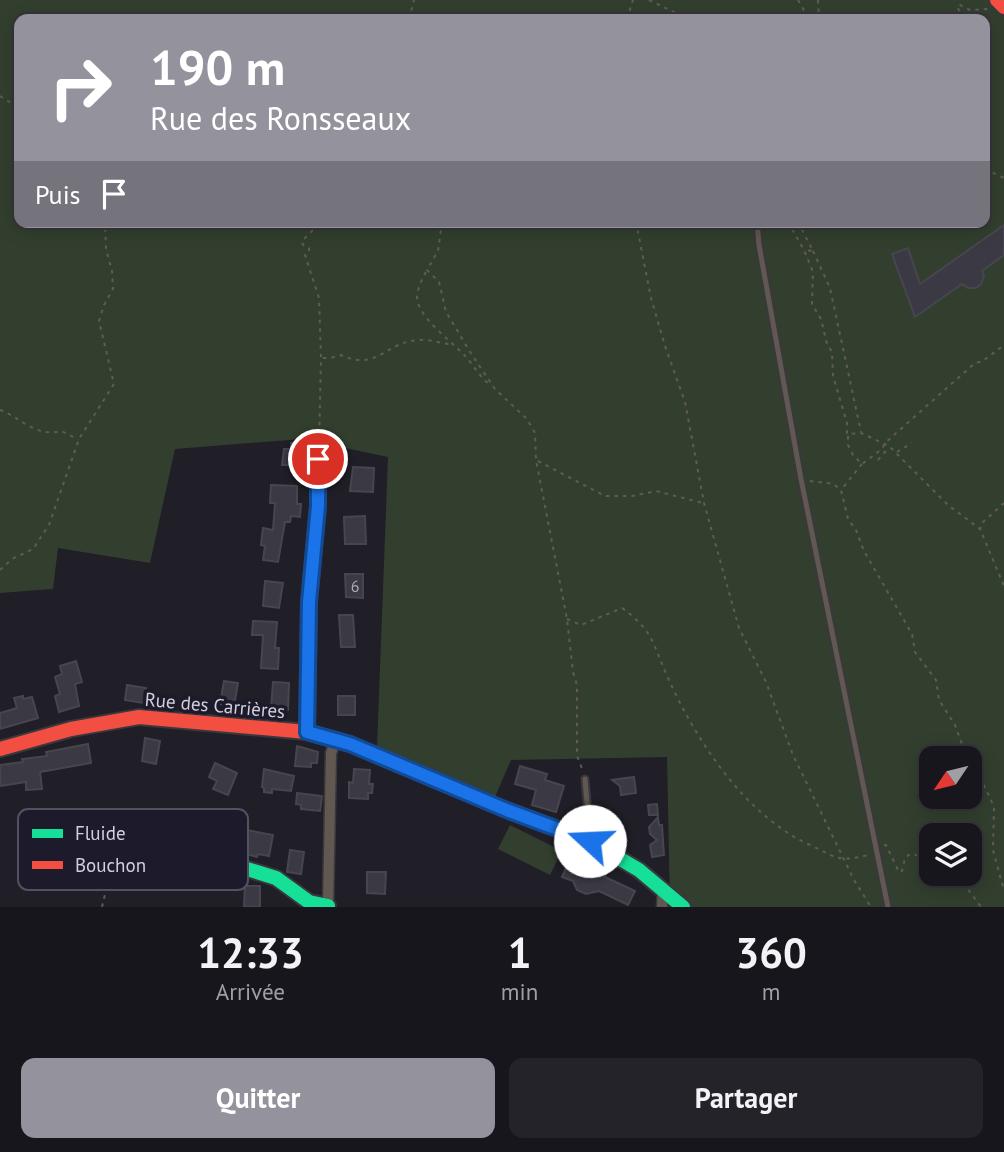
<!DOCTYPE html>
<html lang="fr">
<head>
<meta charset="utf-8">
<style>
  :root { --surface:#18161d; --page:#25232a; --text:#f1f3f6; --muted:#9f9fa4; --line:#36353b; --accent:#93929d }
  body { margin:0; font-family:"PT Sans",sans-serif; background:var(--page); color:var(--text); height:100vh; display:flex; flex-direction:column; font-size:26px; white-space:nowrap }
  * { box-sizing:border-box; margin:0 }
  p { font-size:23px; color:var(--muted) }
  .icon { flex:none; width:38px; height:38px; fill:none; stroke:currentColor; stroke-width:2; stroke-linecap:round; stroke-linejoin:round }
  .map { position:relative; height:907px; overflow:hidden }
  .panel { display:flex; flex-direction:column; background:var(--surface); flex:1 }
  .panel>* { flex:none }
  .guide { position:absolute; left:14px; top:14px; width:976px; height:214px; border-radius:14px; box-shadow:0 4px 18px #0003,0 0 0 2px var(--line); background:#93929d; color:#fff; overflow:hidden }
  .needle { width:46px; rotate:235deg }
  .fabs { position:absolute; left:919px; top:746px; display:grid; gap:14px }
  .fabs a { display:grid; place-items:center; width:63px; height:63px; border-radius:14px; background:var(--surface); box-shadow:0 4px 18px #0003,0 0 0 2px var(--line); font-size:35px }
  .pin { position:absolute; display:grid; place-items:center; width:60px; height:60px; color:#fff; margin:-30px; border:4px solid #fff; border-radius:50%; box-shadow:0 2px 7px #0007 }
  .me { position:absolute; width:77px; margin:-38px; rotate:290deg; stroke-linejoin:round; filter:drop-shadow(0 0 5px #0008) }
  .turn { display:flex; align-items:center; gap:24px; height:147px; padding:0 21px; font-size:32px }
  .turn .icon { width:91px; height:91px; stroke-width:2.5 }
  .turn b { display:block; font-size:49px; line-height:60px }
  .then { display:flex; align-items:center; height:66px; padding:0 21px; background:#0003; gap:14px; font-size:26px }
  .eta { display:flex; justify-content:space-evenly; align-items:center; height:119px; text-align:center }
  .eta b { font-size:42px; font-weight:600; line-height:49px }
  .action { display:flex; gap:14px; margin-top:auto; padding:14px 21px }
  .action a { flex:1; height:80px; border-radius:14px; background:var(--accent); color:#fff; font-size:28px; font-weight:600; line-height:80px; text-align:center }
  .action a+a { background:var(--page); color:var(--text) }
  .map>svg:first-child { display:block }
  .green { fill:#323f2e; fill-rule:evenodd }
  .building { fill:#3b3944; stroke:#47464e; stroke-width:2 }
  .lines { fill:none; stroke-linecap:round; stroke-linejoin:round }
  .lane-casing { stroke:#3a383f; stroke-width:9 }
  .street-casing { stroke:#3a383f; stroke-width:13 }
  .fast-casing { stroke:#3a383f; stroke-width:18 }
  .jam-casing { stroke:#3a383f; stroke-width:18 }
  .path { stroke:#605a58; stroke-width:2; stroke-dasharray:3.5 5; stroke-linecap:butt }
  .lane { stroke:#615852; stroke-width:5 }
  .street { stroke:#615852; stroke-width:10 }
  .fast { stroke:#16e098; stroke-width:14 }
  .jam { stroke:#f24e42; stroke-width:14 }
  .route-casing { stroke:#114b97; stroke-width:18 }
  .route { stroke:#1a73e8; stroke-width:12 }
  .labels { text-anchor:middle; stroke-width:7; stroke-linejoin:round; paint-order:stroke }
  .number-label { font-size:16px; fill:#acaab6 }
  .street-label { font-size:19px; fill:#d1d0dc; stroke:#1d1a2b }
  .key { fill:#1d1a2b; stroke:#535160; stroke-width:2 }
  .key-label { font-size:19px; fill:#d1d0dc }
</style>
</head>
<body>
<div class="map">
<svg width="1004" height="907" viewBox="0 0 1004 907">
  <rect width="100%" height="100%" fill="#201e27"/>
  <path class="green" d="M0,0H1004V907H670L667,757L511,760L495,797L377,748L388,457L302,439L175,449L150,563L58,548L53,589L0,593ZM19,19H985V222H19ZM931,758H970V796H931ZM931,835H970V873H931Z
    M510,825L562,851L550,875L498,849Z"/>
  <path class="building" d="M1004,225V255L982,271L984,277L981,284L976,288H968L962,284L915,317L892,254L908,248L920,284Z
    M291,443H304L306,474H295V465H282L284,449H291Z
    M353,467L374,468L373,492L350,491Z
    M271,485L297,486V504H301L300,517L291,516L290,522H285L278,562L263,560L265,546L261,545L263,528L273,530L275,503H270Z
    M365,516L366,544H345L344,517Z
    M345,574H363V598L346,597Z
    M265,581L283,583L279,608L263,606Z
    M339,615H353L355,647H341Z
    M253,621L277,622L275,648H279L278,669L261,668L263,635H252Z
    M76,661L82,682L75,684L79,706L59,712L55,696L60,694L55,677L62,674L60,666Z
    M224,681L238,683L234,706L220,704Z
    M273,682L289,683L288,710L271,709Z
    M127,685L146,688L145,694L158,696L156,705L125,700Z
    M23,696V699L32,697L38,718L0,729V713L17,708L14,698Z
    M338,696H355V715H338Z
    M145,738L160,741L156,764L142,761Z
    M88,744L91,763L40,772L42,789L26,790V782L0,786V765L23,762L22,759L47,756L46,752Z
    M297,746L318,752L317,763H311V767L295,766Z
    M215,763L237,773L228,795L213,789L217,781L209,777Z
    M520,766L547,774L545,780L564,786L556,812L532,805L536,790L515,784Z
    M264,769L294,776L291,791L272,789V793L264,792V788L262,787Z
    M354,769L370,770L369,784H373L372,793H368V799L349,798V782L353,783Z
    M634,777L636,793L621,795L620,786L612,780Z
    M297,793L322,796L320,811L301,809V805L296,804Z
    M657,804L658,815H649L648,805Z
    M658,817L659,825H662L664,855L652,857L650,845L657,840L650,834L649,827Z
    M241,829L273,835L269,856L258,854L257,857L232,850L234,839L239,840Z
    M290,850L304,852L301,874L287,872Z
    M571,857L582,862H596L603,868L605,877L635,891L628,905L599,891L586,894L577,890L573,881L562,877Z
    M367,872H386L385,894L367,893Z
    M245,886H260V907H244Z"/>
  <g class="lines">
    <defs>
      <path id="lane" d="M757,222L759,245L801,479L888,907
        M585,779L590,838"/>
      <path id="street" d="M328,907L331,753L336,739
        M662,907L663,889"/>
      <path id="fast" d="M307,732L309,602L318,506V459
        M433,779L509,811L590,841L639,870L683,907
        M231,864L276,878L309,902L328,906"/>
      <path id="jam" d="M997,0L1004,7
        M0,749L71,729L139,717L307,732L350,744L433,779"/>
    </defs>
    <use href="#lane" class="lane-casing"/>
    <use href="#street" class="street-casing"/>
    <use href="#fast" class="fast-casing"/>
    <use href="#jam" class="jam-casing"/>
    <path class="path" d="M649,0L680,15L683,19
      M798,0L809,19
      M818,0L819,19
      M412,19L411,12L414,0
      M627,19L633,0
      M703,19L710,13L737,19
      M963,19L957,6L960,5L970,10L988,9
      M0,96L19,108
      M985,169L1004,178
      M312,222L313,230L302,241L303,245L309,248V252L305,255L319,298L321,358L319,447
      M442,222L438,251L427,270L439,282L446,312L472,355L495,389L527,419L535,433L536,460L567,619L573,672L577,685V756L583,771
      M636,222L651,298L665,346L685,402L704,503L739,628L766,682L793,755L854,880L871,907
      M788,222L804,250L813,272L812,304L821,319L827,344L832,352L833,376L847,423V434L861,433L889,446L948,505L980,529
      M798,222L813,251L805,250
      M813,251L830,288L861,432
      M426,272C422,279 417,289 417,298C419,319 453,342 466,357C475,367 480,378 492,386
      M323,358H330L341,355C378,372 385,341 420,340C430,339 443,344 454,345
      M0,410C20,417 36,438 61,431L78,439
      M848,436V445L853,455L862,464L882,449L885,443L975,363L983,361L1004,345
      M897,452L912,443
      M878,460L889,447
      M538,461L605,496H632L656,491L703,503
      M862,464L841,490L848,519L856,530L864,551L912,634L915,652L936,680L939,700L955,725L967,758
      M810,481L834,484L840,490
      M1004,503L982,523L980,529L1004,586
      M0,570L12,559L33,549L49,525L79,439L114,384L99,321L104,305L113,289L112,271L106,249L105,222
      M567,619L581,625L622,608C654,631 653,645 668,678C696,740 744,814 808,844C836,857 837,863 868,855
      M970,763L986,789L994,807L993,850L1004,891
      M884,845H886L899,872L902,871L905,858L910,854L925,857L931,855
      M965,873L969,891L981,907
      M102,907L116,849L170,852L220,862"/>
    <use href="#lane" class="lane"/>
    <use href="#street" class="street"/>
    <use href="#fast" class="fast"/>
    <use href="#jam" class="jam"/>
  </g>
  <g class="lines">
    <defs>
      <path id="route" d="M318,459V506L309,602L307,732L350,744L509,811L590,841"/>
    </defs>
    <use href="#route" class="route-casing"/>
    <use href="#route" class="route"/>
  </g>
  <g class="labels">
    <g class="number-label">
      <text x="355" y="592">6</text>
    </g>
    <g class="street-label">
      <text transform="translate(215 705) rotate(5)" y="7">Rue des Carrières</text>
    </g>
  </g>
  <rect x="18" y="809" width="230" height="81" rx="10" class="key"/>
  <rect x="32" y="829" width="31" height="9" fill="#16e098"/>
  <rect x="32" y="861" width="31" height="8" fill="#f24e42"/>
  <g class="key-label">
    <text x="75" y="840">Fluide</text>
    <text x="75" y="872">Bouchon</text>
  </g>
</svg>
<div class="fabs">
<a><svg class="needle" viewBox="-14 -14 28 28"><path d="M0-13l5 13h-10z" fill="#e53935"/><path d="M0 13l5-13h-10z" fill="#9f9fa4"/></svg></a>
<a><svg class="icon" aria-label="layers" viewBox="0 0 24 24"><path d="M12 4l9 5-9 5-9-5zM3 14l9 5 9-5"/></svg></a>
</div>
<div class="pin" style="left:318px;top:459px;background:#d93025"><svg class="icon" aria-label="arrive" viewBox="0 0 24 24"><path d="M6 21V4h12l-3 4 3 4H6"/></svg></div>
<svg class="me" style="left:590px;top:841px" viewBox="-20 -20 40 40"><circle r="19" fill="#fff"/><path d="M0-13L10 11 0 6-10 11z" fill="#1a73e8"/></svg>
<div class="guide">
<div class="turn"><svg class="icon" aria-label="right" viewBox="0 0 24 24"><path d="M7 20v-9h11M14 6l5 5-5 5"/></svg><div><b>190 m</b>Rue des Ronsseaux</div></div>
<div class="then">Puis<svg class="icon" aria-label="arrive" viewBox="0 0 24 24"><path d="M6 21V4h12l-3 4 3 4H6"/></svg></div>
</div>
</div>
<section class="panel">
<div class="eta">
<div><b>12:33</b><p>Arrivée</p></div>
<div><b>1</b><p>min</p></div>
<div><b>360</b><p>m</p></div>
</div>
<div class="action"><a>Quitter</a><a>Partager</a></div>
</section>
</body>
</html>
